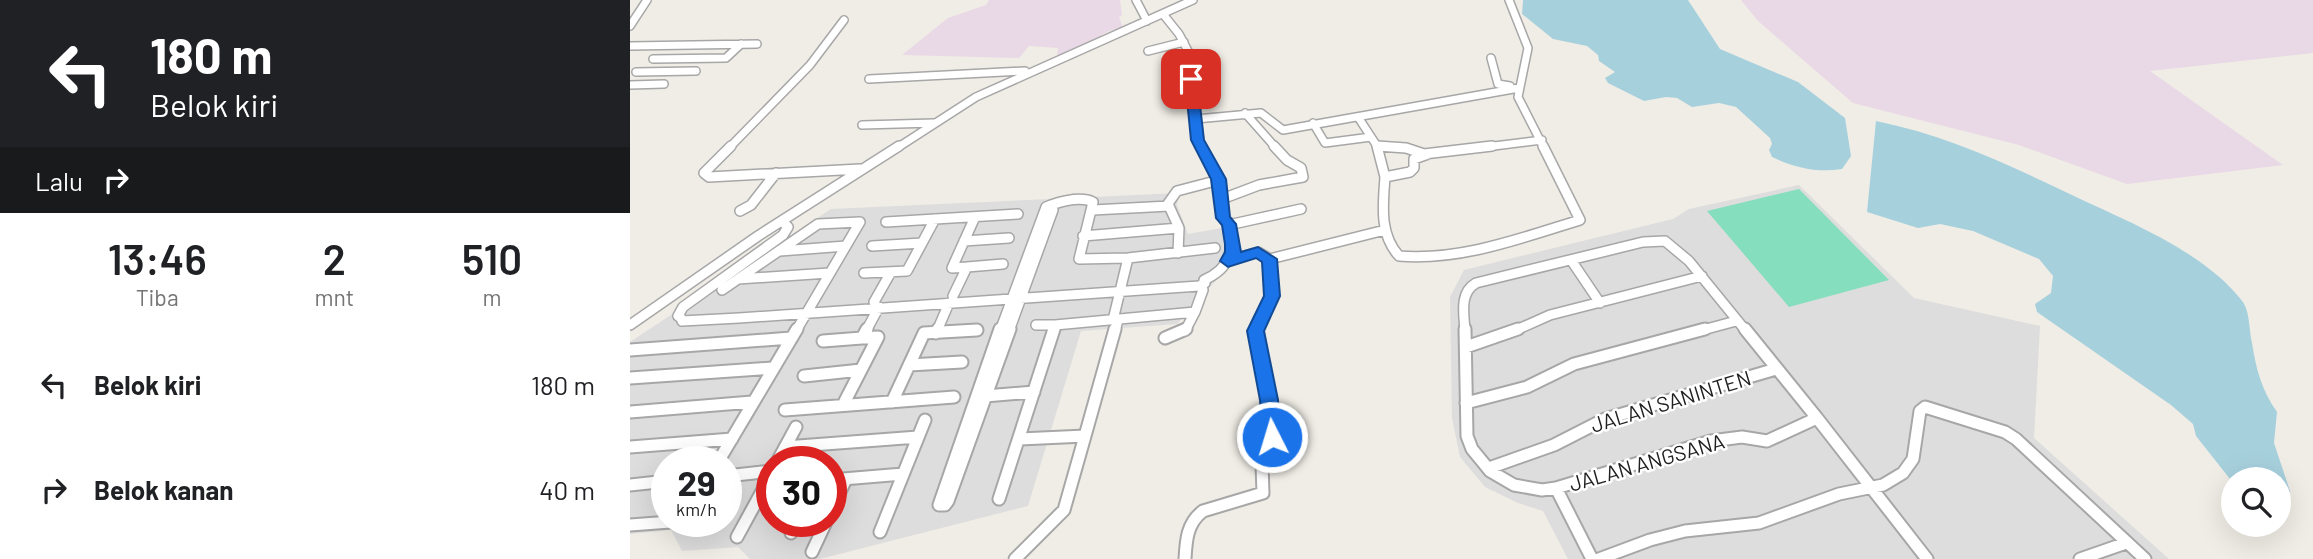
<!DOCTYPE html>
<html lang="id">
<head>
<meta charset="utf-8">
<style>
  :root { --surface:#fff; --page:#f6f6f6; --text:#202124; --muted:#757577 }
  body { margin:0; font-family:Barlow,sans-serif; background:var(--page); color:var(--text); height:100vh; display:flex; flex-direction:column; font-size:26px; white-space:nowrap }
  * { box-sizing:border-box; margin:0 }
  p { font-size:23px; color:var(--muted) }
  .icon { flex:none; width:38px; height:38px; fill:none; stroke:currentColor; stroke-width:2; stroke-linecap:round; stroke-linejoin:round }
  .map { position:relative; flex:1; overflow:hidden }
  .drawer { display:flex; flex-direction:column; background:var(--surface); width:630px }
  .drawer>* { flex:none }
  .guide { background:#202124; color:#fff; overflow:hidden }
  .controls { position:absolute; left:1591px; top:467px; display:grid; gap:14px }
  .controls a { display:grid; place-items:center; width:70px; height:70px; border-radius:50%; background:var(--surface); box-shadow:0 7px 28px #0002; font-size:35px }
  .speed { position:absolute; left:21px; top:446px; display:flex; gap:14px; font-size:35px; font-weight:700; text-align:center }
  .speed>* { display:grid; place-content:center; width:91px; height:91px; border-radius:50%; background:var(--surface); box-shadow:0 7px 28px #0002; line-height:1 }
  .speed small { font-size:18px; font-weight:400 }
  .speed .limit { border:10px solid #d22; background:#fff; color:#111 }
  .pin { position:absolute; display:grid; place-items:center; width:60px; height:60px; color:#fff; margin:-30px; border-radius:14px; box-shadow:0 4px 10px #0006 }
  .me { position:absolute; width:77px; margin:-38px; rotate:355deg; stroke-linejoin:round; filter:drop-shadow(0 0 5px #0008) }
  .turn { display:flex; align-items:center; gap:24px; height:147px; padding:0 35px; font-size:32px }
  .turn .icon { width:91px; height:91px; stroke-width:2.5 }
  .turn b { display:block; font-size:49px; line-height:60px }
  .then { display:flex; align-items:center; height:66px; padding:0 35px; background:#0003; gap:14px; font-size:26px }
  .eta { display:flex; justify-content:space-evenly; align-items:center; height:119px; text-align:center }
  .eta b { font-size:42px; font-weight:600; line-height:49px }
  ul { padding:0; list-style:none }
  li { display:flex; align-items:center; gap:21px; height:105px; padding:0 35px }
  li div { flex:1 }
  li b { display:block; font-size:26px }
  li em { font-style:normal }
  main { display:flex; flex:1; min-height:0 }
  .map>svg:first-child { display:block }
  .residential { fill:#dedddd; fill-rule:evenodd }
  .industrial { fill:#e9d8e6 }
  .pitch { fill:#85debe }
  .water { fill:#a7d0dd }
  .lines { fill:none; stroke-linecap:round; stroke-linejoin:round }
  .minor-far2-casing { stroke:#a7a7a7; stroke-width:10 }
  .minor-far1-casing { stroke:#a7a7a7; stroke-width:12 }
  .minor-casing { stroke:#a7a7a7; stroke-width:15 }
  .minor-far2 { stroke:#fff; stroke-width:7 }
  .minor-far1 { stroke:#fff; stroke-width:9 }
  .minor { stroke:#fff; stroke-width:11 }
  .route { fill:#1a73e8; stroke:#114b97; stroke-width:2 }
  .labels { text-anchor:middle; stroke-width:5; stroke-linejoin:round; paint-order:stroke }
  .street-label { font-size:21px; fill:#202020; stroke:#fff }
</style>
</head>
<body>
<main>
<section class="drawer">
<div class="guide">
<div class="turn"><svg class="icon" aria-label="left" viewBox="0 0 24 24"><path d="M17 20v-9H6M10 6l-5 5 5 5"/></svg><div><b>180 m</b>Belok kiri</div></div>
<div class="then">Lalu<svg class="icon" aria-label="right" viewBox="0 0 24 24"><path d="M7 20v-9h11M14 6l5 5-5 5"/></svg></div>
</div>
<div class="eta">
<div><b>13:46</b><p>Tiba</p></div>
<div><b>2</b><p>mnt</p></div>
<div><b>510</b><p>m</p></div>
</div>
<ul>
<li><svg class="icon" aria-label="left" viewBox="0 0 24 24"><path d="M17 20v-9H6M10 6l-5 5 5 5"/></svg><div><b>Belok kiri</b></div><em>180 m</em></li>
<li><svg class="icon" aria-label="right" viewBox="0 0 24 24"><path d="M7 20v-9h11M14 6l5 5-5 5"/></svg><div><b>Belok kanan</b></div><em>40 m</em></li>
</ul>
</section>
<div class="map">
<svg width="1683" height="559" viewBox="0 0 1683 559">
  <rect width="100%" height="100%" fill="#f0ede6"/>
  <path class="residential" d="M1169,185L1284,298L1410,326L1404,438L1539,559H938L913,511L888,503L855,487L830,457L822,418L820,297L834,270L1043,219L1059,209Z
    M549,193L547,205L558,234L592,228L597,242L591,275L547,324L451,331L398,506L190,559H120L108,547L52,551L41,530L0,534V342L201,209ZM37,462H96V522H37ZM142,462H201V522H142Z"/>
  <path class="industrial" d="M359,0H490L492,15L489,17L493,28L479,31L471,35L472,37L427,57L428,48L399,46L389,58L272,55L318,18L356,5Z
    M1111,0H1683V53L1520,71L1653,165L1497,184L1389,145L1223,103L1128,21Z"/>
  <path class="pitch" d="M1169,189L1259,280L1159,307L1077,211Z"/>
  <path class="water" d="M893,0H1058L1090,49L1168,82L1215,118L1221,156L1212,169C1187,173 1165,168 1142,157L1139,150L1142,144L1140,138L1106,107L1089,103L1062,107L1047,98L1036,97L1014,101L978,83L975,78L985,72L969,61L968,55L957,46L923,39L892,14Z
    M1246,121C1316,135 1379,165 1444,196C1499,222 1575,252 1613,302C1620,312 1619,331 1622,343C1626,369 1632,391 1647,412L1644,443L1660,491L1649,502L1648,480L1603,481L1600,479L1566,436L1563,424L1541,405L1407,312L1405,304L1421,293L1423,276L1409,259L1343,231L1310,224L1288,228L1237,212Z"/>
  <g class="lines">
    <defs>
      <path id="minor-far2" d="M506,0L517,21
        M879,0L898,48L888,97L914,148
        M533,14L549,34L566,66C557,90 563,124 571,148
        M0,26L17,0
        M0,46L127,44
        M518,51L554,42
        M861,58L868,84L880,86
        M23,59L96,58L111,44
        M6,72L66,71
        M239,79L395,71
        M0,85L34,84
        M615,113L646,148
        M728,117L747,146L771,148
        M566,119L631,113L653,130L889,88
        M683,123L695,143L741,137
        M232,125L304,123
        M99,148L180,65L214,20
        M267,148L346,97L563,0
        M848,148L912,140"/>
      <path id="minor-far1" d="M101,146L74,173L79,177L230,169
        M571,146L589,180L595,221L603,224L671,209
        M747,146L776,148L794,154L862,146
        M747,146L755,177
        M798,154L784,159V168L780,172L755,177C753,205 749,234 769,256C831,261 891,238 950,220L913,146
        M592,199L629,185L673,177L671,168L657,160L644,146
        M421,205C433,201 451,196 463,202L449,259L498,258L585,248
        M537,205L547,191L589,180
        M463,210L539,206L549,228L548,253
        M110,211L121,205L146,173
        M256,222L388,214
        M453,236L549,228
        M334,241L379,238
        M242,246L292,243
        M150,251L216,246
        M640,259L755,230
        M941,260L970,303
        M598,261L628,252L640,259L642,296L626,331
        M337,267L373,264
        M234,273L277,271L305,219
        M108,279L199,273
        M574,280C601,268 603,252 599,224
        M92,290L188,224L230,222L166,331
        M323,296L337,267L322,268L345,217
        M244,302L261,272
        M565,312L573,290L571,285
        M51,318L52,321L109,318L569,286L575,283
        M51,318L48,316L53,307L153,235L158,227L152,221
        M483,320L498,258
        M0,325L128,236L269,146
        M406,325H425
        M236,331L249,307
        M307,331L319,303
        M330,331L347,330
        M370,331L416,207L421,205
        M379,331L423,210L421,205
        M423,331L425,325L565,312L555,331
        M485,331L488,320
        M835,331C834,314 829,293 846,283L1013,242L1035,241L1059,261L1116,331
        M884,331L920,315L1072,276
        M1069,331L1106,321"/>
      <path id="minor" d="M370,329L309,505H315L318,501L380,329
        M835,329L837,436L842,449L860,471L884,485L912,490L926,488L1081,441L1112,437L1137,441L1187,418
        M1115,329L1187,418
        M306,333L308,329
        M535,338L556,329
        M193,341L232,338
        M836,347L888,329
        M0,350L161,338
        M279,365L332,362
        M174,376L231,370
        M0,378L143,368
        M355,396L404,392
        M262,402L294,333L347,330
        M836,403L897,387L944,364L1075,329
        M213,405L248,337L232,338L237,329
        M155,410L324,397
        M0,412L122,402
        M1187,418L1297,559
        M390,439L455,436L485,329
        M0,447L102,439
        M155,447L288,437
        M88,462L167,329
        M147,462L166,427
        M859,468L924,445L975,419L1146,369
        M96,476L142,471
        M201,480L273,474
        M0,485L37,481
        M926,488L962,559
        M369,499L424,329
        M201,511L216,479
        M0,525L40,522
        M250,532L295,420
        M161,533L167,522
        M107,537L142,473
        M182,552L196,522
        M385,559L434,510L455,436
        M555,559C556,540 557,523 573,511L633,493L632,465L642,437L639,400L627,329
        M969,559L1020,540L1055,531L1129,523L1209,494L1253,485L1273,473L1283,459L1290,411L1295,407L1375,432L1386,439L1515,559
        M1450,559L1496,543"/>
    </defs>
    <use href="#minor-far2" class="minor-far2-casing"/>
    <use href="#minor-far1" class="minor-far1-casing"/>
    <use href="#minor" class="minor-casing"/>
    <use href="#minor-far2" class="minor-far2"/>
    <use href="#minor-far1" class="minor-far1"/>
    <use href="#minor" class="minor"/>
  </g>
  <path class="route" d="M561,76L567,79L574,140L596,179L600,217L606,224L611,252L628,247L647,259L650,296L634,331L648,400L651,437L649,443L642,445L635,443L633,437L630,400L617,331L634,296L632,262L626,258L598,267L590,261L595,252V244L592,225L586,218L581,179L561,140L555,79Z"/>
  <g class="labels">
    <g class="street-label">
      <text transform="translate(1041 402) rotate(-17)" y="7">JALAN SANINTEN</text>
      <text transform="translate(1017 463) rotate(-16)" y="7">JALAN ANGSANA</text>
    </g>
  </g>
</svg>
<div class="controls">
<a><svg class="icon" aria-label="search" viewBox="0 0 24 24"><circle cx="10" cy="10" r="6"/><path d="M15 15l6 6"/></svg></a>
</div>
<div class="speed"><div>29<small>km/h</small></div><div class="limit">30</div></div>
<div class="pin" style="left:561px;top:79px;background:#d93025"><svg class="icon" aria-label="arrive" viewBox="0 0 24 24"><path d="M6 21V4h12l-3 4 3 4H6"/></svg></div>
<svg class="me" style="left:642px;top:437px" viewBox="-20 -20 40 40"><circle r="17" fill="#1a73e8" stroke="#fff" stroke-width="3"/><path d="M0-11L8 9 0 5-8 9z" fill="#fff"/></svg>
</div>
</main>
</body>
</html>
